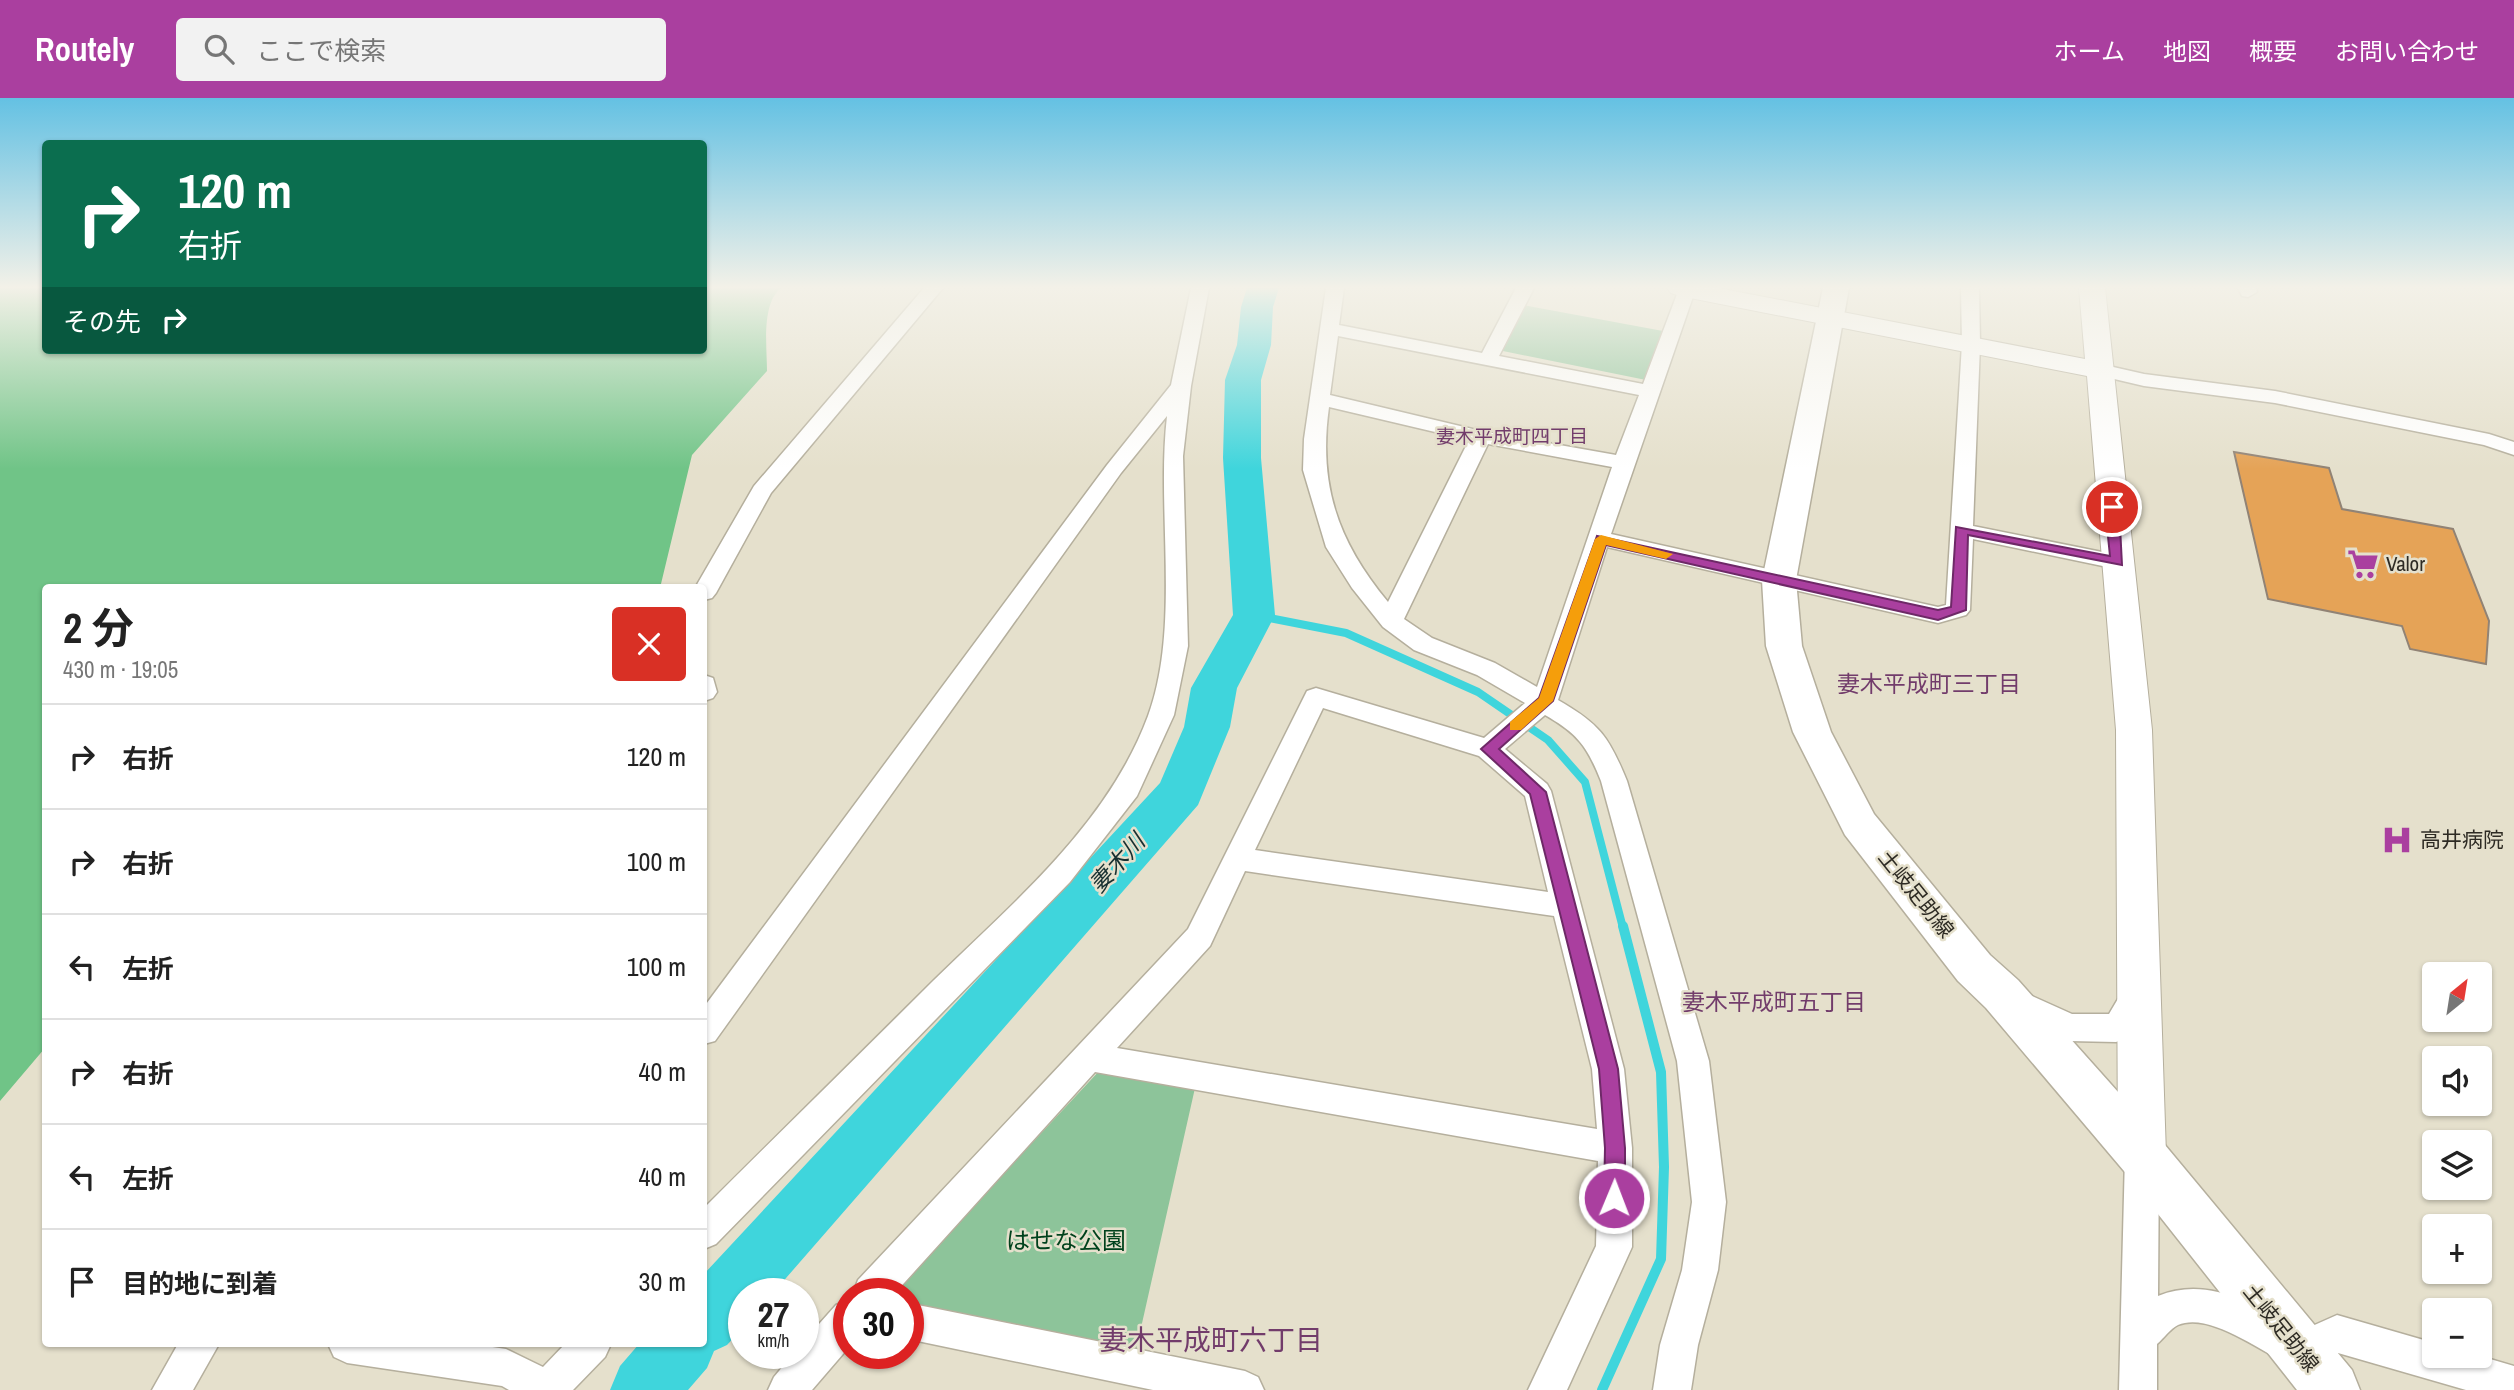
<!DOCTYPE html>
<html lang="ja">
<head>
<meta charset="utf-8">
<style>
  :root { --surface:#fff; --page:#f2f2f2; --text:#222; --muted:#767676; --line:#e0e0e0; --accent:#aa3f9f }
  body { margin:0; font-family:"Archivo Narrow","Noto Sans JP",sans-serif; background:var(--page); color:var(--text); height:100vh; display:flex; flex-direction:column; font-size:26px; white-space:nowrap }
  * { box-sizing:border-box; margin:0 }
  p { font-size:23px; color:var(--muted) }
  .icon { flex:none; width:38px; height:38px; fill:none; stroke:currentColor; stroke-width:2; stroke-linecap:round; stroke-linejoin:round }
  .map { position:relative; flex:1; overflow:hidden }
  .side { position:absolute; left:42px; top:486px; width:665px; height:763px; display:flex; flex-direction:column; background:var(--surface); border-radius:7px; box-shadow:0 2px 5px #0004 }
  .side>* { flex:none }
  .top-card { position:absolute; left:42px; top:42px; width:665px; height:214px; border-radius:7px; box-shadow:0 2px 5px #0004; background:#0b6e4f; color:#fff; overflow:hidden }
  .needle { width:46px; rotate:30deg }
  .fabs { position:absolute; left:2422px; top:864px; display:grid; gap:14px }
  .fabs a { display:grid; place-items:center; width:70px; height:70px; border-radius:7px; background:var(--surface); box-shadow:0 2px 5px #0004; font-size:35px }
  .speed { position:absolute; left:728px; top:1180px; display:flex; gap:14px; font-size:35px; font-weight:700; text-align:center }
  .speed>* { display:grid; place-content:center; width:91px; height:91px; border-radius:50%; background:var(--surface); box-shadow:0 2px 5px #0004; line-height:1 }
  .speed small { font-size:18px; font-weight:400 }
  .speed .limit { border:10px solid #d22; background:#fff; color:#111 }
  .pin { position:absolute; display:grid; place-items:center; width:60px; height:60px; color:#fff; margin:-30px; border:4px solid #fff; border-radius:50%; box-shadow:0 2px 7px #0007 }
  .me { position:absolute; width:77px; margin:-38px; rotate:1deg; stroke-linejoin:round; filter:drop-shadow(0 0 5px #0008) }
  .turn { display:flex; align-items:center; gap:24px; height:147px; padding:0 21px; font-size:32px }
  .turn .icon { width:91px; height:91px; stroke-width:2.5 }
  .turn b { display:block; font-size:49px; line-height:60px }
  .then { display:flex; align-items:center; height:66px; padding:0 21px; background:#0003; gap:14px; font-size:26px }
  .round { display:grid; place-items:center; flex:none; width:74px; height:74px; border-radius:7px; background:var(--page) }
  .head { display:flex; align-items:center; justify-content:space-between; height:119px; padding:0 21px }
  h1 { font-size:42px; font-weight:700; line-height:52px }
  ul { padding:0; list-style:none }
  li { display:flex; align-items:center; gap:21px; height:105px; padding:0 21px; border-top:2px solid var(--line) }
  li div { flex:1 }
  li b { display:block; font-size:26px }
  li em { font-style:normal }
  header { display:flex; align-items:center; gap:42px; box-sizing:border-box; height:98px; padding:0 35px; background:var(--accent); color:#fff }
  header strong { font-size:33px }
  nav { display:flex; gap:38px; margin-inline-start:auto; font-size:24px }
  .search { width:490px; height:63px; background:var(--page); display:flex; align-items:center; gap:18px; box-sizing:border-box; padding:0 24px; border-radius:7px; color:var(--muted); font-size:26px }
  .map>svg:first-child { display:block }
  .green { fill:#8dc49a }
  .forest { fill:#70c487 }
  .lines { fill:none; stroke-linecap:round; stroke-linejoin:round }
  .stream-far1 { stroke:#3fd5dc; stroke-width:8 }
  .stream { stroke:#3fd5dc; stroke-width:10 }
  .river { fill:#3fd5dc; fill-rule:evenodd }
  .building { fill:#e5a357; stroke:#918375; stroke-width:2 }
  .street-casing { stroke:#b5af9d; stroke-width:3 }
  .secondary-casing { stroke:#b5af9d; stroke-width:2 }
  .primary-casing { stroke:#b5af9d; stroke-width:3 }
  .street { fill:#fff; fill-rule:evenodd }
  .secondary { fill:#fff; fill-rule:evenodd }
  .primary { fill:#fff; fill-rule:evenodd }
  .route { fill:#aa3f9f; stroke:#6e2967; stroke-width:2 }
  .slow { fill:#f59e0b }
  .labels { text-anchor:middle; stroke-width:5; stroke-linejoin:round; paint-order:stroke }
  .far-neighbourhood-label { font-size:19px; fill:#723c6b; stroke:#e5e0cc }
  .poi-label { font-size:21px; fill:#2e2b24; stroke:#e5e0cc; text-anchor:start }
  .street-label { font-size:21px; fill:#2e2b24; stroke:#e5e0cc }
  .neighbourhood-label { font-size:23px; fill:#723c6b; stroke:#e5e0cc }
  .water-label { font-size:23px; font-style:italic; fill:#173031; stroke:#e5e0cc }
  .near-park-label { font-size:24px; fill:#00421c; stroke:#e5e0cc }
  .near-neighbourhood-label { font-size:28px; fill:#723c6b; stroke:#e5e0cc }
</style>
</head>
<body>
<header>
<strong>Routely</strong>
<div class="search"><svg class="icon" aria-label="search" viewBox="0 0 24 24"><circle cx="10" cy="10" r="6"/><path d="M15 15l6 6"/></svg>ここで検索</div>
<nav><a>ホーム</a><a>地図</a><a>概要</a><a>お問い合わせ</a></nav>
</header>
<div class="map">
<svg width="2514" height="1292" viewBox="0 0 2514 1292">
  <rect width="100%" height="100%" fill="#e5e0cc"/>
  <path class="green" d="M1522,207L1663,233L1646,282L1498,252Z
    M1101,971L1195,990L1136,1252L908,1209V1195H900L898,1189Z"/>
  <path class="forest" d="M0,190H45L46,252H704V190H781C761,206 767,249 767,273L692,357L660,490H46L45,950L0,1003Z"/>
  <g class="lines">
    <path class="stream-far1" d="M1254,517L1346,535L1478,594L1548,642L1585,684L1623,830"/>
    <path class="stream" d="M1602,1292L1661,1161L1664,1069L1661,974L1623,828"/>
    <path class="river" d="M1247,190H1279L1273,209L1271,247L1261,282V360L1275,517L1237,590L1230,629L1198,707L773,1195H744V1229L727,1247L714,1253L707,1270L688,1292H610L620,1268L639,1246H704V1176L1160,685L1184,629L1191,590L1233,517L1223,360L1225,282L1237,247L1241,209Z"/>
  </g>
  <path class="building" d="M2234,354L2329,370L2342,411L2453,431L2489,523L2486,566L2410,551L2402,528L2268,501Z"/>
  <g class="lines">
    <defs>
      <path id="street" d="M924,190H943L771,395L716,495L712,500L704,502V490H695L754,388Z
        M1191,190H1209L1191,288L1183,358L1188,548L1174,617L1137,698L1070,784L716,1146L704,1151V1110C780,1034 857,959 933,883C1014,804 1108,726 1148,618C1181,528 1156,413 1167,318L1121,375L715,943L704,946V909L1107,367L1171,287Z
        M1326,190H1344L1339,227L1482,255L1516,190H1534L1499,258L1643,286L1679,191L1696,190L1611,436L1938,509L1946,507L1962,246L1961,190H1979L1980,246L1973,428L2117,457L2125,459L2128,464L2125,469L2117,471L1973,441L1970,512L1966,517L1938,525L1607,449L1558,602C1600,626 1609,639 1627,683L1709,963L1726,1104L1718,1172L1698,1247L1691,1292H1653L1660,1247L1682,1172L1692,1104L1677,963L1601,683C1587,648 1578,636 1545,617L1505,651L1547,686L1551,693L1624,971L1632,1050V1149L1567,1292H1528L1596,1148L1598,1063L1095,974L895,1195H853L858,1182L1188,831L1307,593L1316,590L1484,640L1525,605L1477,577L1414,552L1383,529L1352,490L1326,449L1303,372L1304,341ZM1338,238L1639,297L1616,357L1481,333L1330,297ZM1329,309L1469,342L1388,504C1338,444 1318,387 1329,309ZM1488,346L1612,369L1537,589L1495,565L1432,540L1404,521ZM1323,610L1479,658L1525,698L1548,794L1255,752ZM1245,773L1554,818L1592,971L1597,1031L1117,950L1210,848Z
        M2238,190H2256L2257,194L2248,199L2242,198Z
        M2100,266L2144,276L2275,293L2489,336L2514,344V357L2484,347L2275,305L2144,288L2093,276L2090,272L2093,268Z
        M704,577L713,580L717,594L713,600L704,603Z
        M2136,885L2147,889L2151,898L2138,928L2127,940L2116,944L2069,943L2012,916L2007,907L2012,898L2023,894L2072,916H2109L2125,889Z
        M2142,1042L2154,1047L2159,1058L2158,1198C2208,1177 2258,1207 2301,1233L2337,1217L2434,1245V1258H2480L2514,1268V1292H2466L2338,1255L2299,1272C2270,1260 2211,1212 2178,1227C2170,1231 2164,1240 2157,1246V1292H2119L2125,1058L2130,1047Z
        M849,1202V1249L812,1292H768L774,1279L794,1255H803V1244L836,1207Z
        M908,1205L1245,1273L1258,1279L1264,1292H1153L908,1241Z
        M178,1246H219L193,1292H152Z
        M328,1246H472L506,1251L543,1269L565,1246H611L605,1259L573,1292H509L502,1288L347,1265L334,1259Z"/>
      <path id="secondary" d="M1667,190H1718L2085,261L2079,190H2105L2152,632L2166,1057L2159,1072L2142,1079L2125,1072L2118,1057L2116,632L2087,278L1680,198L1671,195Z"/>
      <path id="primary" d="M1823,190H1849L1796,482L1802,548L1831,634L1874,716L1990,857L2018,882L2160,1041L2352,1272L2360,1292H2297L2124,1073L1986,910L1958,883L1845,737L1793,634L1766,548L1762,482Z"/>
    </defs>
    <use href="#street" class="street-casing"/>
    <use href="#secondary" class="secondary-casing"/>
    <use href="#primary" class="primary-casing"/>
    <use href="#street" class="street"/>
    <use href="#secondary" class="secondary"/>
    <use href="#primary" class="primary"/>
  </g>
  <linearGradient id="sky" x2="0" y2="1"><stop stop-color="#64c1e3"/><stop offset="0.51" stop-color="#f3f1e8"/><stop offset="1" stop-color="#f3f1e8" stop-opacity="0"/></linearGradient>
  <rect width="2514" height="371" fill="url(#sky)"/>
  <path class="route" d="M2112,405L2119,409L2122,467L1968,437L1966,512L1938,522L1606,447L1553,603L1499,651L1546,694L1618,971L1625,1050V1100L1622,1107L1614,1109L1607,1107L1604,1100L1605,1050L1599,971L1530,696L1481,651L1539,600L1597,438L1938,512L1951,509L1956,429L2110,458L2105,409Z"/>
  <path class="slow" d="M1601,437L1673,456L1666,461L1606,447L1553,603L1521,632H1510V624L1539,600L1595,441Z"/>
  <defs>
    <symbol id="supermarket-bare" viewBox="-9 -9 18 18"><path d="M-6-5.5h2.5l.6 2H6L4.5 2H-2.5L-4.4-4H-6ZM-1.5 3.2a1.3 1.3 0 1 0 .1 0ZM3 3.2a1.3 1.3 0 1 0 .1 0Z" fill="#aa3f9f" stroke="#e5e0cc" stroke-width="2.5" paint-order="stroke"/></symbol>
    <symbol id="hospital-bare" viewBox="-9 -9 18 18"><path d="M-5-5h3v3.5h4V-5h3V5h-3V1.5h-4V5h-3Z" fill="#aa3f9f" stroke="#e5e0cc" stroke-width="2.5" paint-order="stroke"/></symbol>
  </defs>
  <g fill-rule="evenodd">
    <use href="#supermarket-bare" x="2341" y="444" width="44" height="44"/>
    <use href="#hospital-bare" x="2375" y="720" width="44" height="44"/>
  </g>
  <g class="labels">
    <g class="far-neighbourhood-label">
      <text x="1512" y="345">妻木平成町四丁目</text>
    </g>
    <g class="poi-label">
      <text x="2386" y="473">Valor</text>
      <text x="2420" y="749">高井病院</text>
    </g>
    <g class="street-label">
      <text transform="translate(1916 796) rotate(51)" y="7">土岐足助線</text>
      <text transform="translate(2281 1230) rotate(51)" y="7">土岐足助線</text>
    </g>
    <g class="neighbourhood-label">
      <text x="1929" y="594">妻木平成町三丁目</text>
      <text x="1774" y="912">妻木平成町五丁目</text>
    </g>
    <g class="water-label">
      <text transform="translate(1117 765) rotate(-48)" y="8">妻木川</text>
    </g>
    <g class="near-park-label">
      <text x="1066" y="1151">はせな公園</text>
    </g>
    <g class="near-neighbourhood-label">
      <text x="1211" y="1252">妻木平成町六丁目</text>
    </g>
  </g>
</svg>
<div class="fabs">
<a><svg class="needle" viewBox="-14 -14 28 28"><path d="M0-13l5 13h-10z" fill="#e53935"/><path d="M0 13l5-13h-10z" fill="#767676"/></svg></a>
<a><svg class="icon" aria-label="sound" viewBox="0 0 24 24"><path d="M4 9h4l5-4v14l-5-4H4zM17 9q2 3 0 6"/></svg></a>
<a><svg class="icon" aria-label="layers" viewBox="0 0 24 24"><path d="M12 4l9 5-9 5-9-5zM3 14l9 5 9-5"/></svg></a>
<a>+</a>
<a>−</a>
</div>
<div class="speed"><div>27<small>km/h</small></div><div class="limit">30</div></div>
<div class="pin" style="left:2112px;top:409px;background:#d93025"><svg class="icon" aria-label="arrive" viewBox="0 0 24 24"><path d="M6 21V4h12l-3 4 3 4H6"/></svg></div>
<svg class="me" style="left:1614px;top:1100px" viewBox="-20 -20 40 40"><circle r="17" fill="#aa3f9f" stroke="#fff" stroke-width="3"/><path d="M0-11L8 9 0 5-8 9z" fill="#fff"/></svg>
<div class="top-card">
<div class="turn"><svg class="icon" aria-label="right" viewBox="0 0 24 24"><path d="M7 20v-9h11M14 6l5 5-5 5"/></svg><div><b>120 m</b>右折</div></div>
<div class="then">その先<svg class="icon" aria-label="right" viewBox="0 0 24 24"><path d="M7 20v-9h11M14 6l5 5-5 5"/></svg></div>
</div>
<section class="side">
<div class="head"><div><h1>2 分</h1><p>430 m · 19:05</p></div><a class="round" style="background:#d93025;color:#fff"><svg class="icon" aria-label="close" viewBox="0 0 24 24"><path d="M6 6l12 12M18 6L6 18"/></svg></a></div>
<ul>
<li><svg class="icon" aria-label="right" viewBox="0 0 24 24"><path d="M7 20v-9h11M14 6l5 5-5 5"/></svg><div><b>右折</b></div><em>120 m</em></li>
<li><svg class="icon" aria-label="right" viewBox="0 0 24 24"><path d="M7 20v-9h11M14 6l5 5-5 5"/></svg><div><b>右折</b></div><em>100 m</em></li>
<li><svg class="icon" aria-label="left" viewBox="0 0 24 24"><path d="M17 20v-9H6M10 6l-5 5 5 5"/></svg><div><b>左折</b></div><em>100 m</em></li>
<li><svg class="icon" aria-label="right" viewBox="0 0 24 24"><path d="M7 20v-9h11M14 6l5 5-5 5"/></svg><div><b>右折</b></div><em>40 m</em></li>
<li><svg class="icon" aria-label="left" viewBox="0 0 24 24"><path d="M17 20v-9H6M10 6l-5 5 5 5"/></svg><div><b>左折</b></div><em>40 m</em></li>
<li><svg class="icon" aria-label="arrive" viewBox="0 0 24 24"><path d="M6 21V4h12l-3 4 3 4H6"/></svg><div><b>目的地に到着</b></div><em>30 m</em></li>
</ul>
</section>
</div>
</body>
</html>
